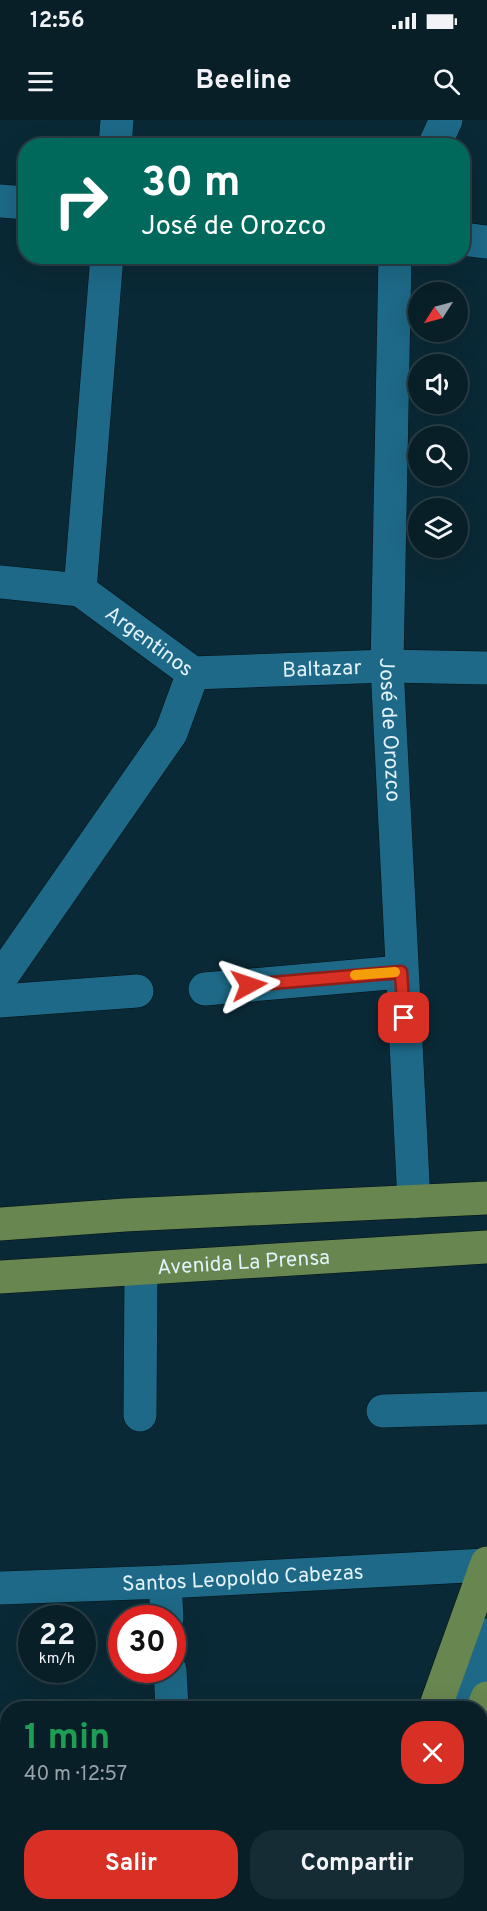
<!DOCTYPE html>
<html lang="es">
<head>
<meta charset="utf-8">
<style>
  :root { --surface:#081f28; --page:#162c34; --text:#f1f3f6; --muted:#98a2a8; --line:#293d45; --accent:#d93025 }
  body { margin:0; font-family:Overpass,sans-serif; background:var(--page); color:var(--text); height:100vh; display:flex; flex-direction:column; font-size:22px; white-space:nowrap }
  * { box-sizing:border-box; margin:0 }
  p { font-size:20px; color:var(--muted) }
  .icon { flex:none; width:33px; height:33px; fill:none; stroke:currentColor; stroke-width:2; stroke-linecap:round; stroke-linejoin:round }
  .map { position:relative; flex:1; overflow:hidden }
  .details { position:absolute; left:0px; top:1581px; width:488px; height:210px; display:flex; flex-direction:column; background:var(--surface); border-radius:24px 24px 0 0; box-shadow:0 6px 24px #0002,0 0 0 2px var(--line) }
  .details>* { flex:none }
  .top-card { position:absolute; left:18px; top:18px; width:452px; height:126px; border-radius:24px; box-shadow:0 6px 24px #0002,0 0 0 2px var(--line); background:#00695c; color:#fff; overflow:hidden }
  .needle { width:39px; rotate:234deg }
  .buttons { position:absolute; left:408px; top:162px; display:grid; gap:12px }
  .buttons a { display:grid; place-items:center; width:60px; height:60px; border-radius:50%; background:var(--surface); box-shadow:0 6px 24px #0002,0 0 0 2px var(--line); font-size:30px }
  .speed { position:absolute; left:18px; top:1485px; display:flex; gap:12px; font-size:30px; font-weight:700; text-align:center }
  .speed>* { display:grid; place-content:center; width:78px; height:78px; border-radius:50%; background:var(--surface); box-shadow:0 6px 24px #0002,0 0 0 2px var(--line); line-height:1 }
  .speed small { font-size:15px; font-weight:400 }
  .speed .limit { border:9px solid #d22; background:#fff; color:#111 }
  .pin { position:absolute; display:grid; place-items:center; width:51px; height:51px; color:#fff; margin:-26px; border-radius:12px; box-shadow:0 3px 9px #0006 }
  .me { position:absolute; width:66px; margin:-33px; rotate:85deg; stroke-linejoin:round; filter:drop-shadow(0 0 4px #0008) }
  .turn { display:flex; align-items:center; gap:21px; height:126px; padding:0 24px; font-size:27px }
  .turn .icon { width:78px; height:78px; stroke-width:2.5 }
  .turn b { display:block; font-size:42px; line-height:51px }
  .round { display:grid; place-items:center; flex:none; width:63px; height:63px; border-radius:24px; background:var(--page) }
  .headline { display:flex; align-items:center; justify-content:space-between; height:102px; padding:0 24px }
  h1 { font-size:36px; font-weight:700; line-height:45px; color:#1e9e55 }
  .button { display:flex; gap:12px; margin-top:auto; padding:12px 24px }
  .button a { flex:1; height:69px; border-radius:24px; background:var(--accent); color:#fff; font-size:24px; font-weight:700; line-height:69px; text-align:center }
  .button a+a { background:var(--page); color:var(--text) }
  .status { display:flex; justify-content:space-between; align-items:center; height:42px; padding:0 30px; background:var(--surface); direction:ltr }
  .status svg { height:16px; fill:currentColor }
  header { display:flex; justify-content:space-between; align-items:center; height:78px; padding:0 24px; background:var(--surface); font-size:27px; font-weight:700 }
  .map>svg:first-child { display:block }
  .building { fill:#5b2602 }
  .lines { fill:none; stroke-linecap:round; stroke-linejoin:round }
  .minor-casing { stroke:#051016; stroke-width:34 }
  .major-casing { stroke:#051016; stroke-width:34 }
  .minor { stroke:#1d6987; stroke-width:33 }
  .major { stroke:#68864f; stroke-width:33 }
  .route-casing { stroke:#8d1f18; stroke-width:15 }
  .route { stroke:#d93025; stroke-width:10 }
  .slow { stroke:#f59e0b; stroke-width:10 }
  .labels { text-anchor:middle; stroke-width:5; stroke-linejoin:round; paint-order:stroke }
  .street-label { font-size:21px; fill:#e1f2fa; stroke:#011f2c }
</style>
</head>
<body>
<div class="status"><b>12:56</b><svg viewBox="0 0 49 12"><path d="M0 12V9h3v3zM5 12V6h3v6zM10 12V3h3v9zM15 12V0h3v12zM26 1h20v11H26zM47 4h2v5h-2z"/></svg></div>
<header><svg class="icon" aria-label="menu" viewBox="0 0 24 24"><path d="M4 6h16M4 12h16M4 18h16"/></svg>Beeline<svg class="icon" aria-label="search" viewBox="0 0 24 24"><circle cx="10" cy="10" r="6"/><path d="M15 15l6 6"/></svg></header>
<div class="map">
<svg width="487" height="1791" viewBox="0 0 487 1791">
  <rect width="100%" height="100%" fill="#0a2936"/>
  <path class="building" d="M8,1625V1685L0,1680V1637Z
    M107,1784H158L153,1791H120Z
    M205,1784H214L226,1791H201Z
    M269,1784H299L294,1791H282Z"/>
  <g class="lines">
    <defs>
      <g id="minor">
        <path d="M115,26L117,0"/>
        <path d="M434,26L446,0"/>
        <path d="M0,81L26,83"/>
        <path d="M462,119L487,122"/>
        <path id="s1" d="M395,136L387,546L414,1082"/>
        <path d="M0,462L80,470"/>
        <path d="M80,470L107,136"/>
        <path id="s2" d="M80,470L193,553"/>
        <path id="s3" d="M193,553L387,546L487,548"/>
        <path d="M0,859L171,613L193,553"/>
        <path d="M205,869L401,852"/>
        <path d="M0,881L137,871"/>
        <path d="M383,1291L487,1288"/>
        <path d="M140,1295L141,1149"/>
        <path d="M165,1462L167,1498"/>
        <path id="s4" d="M0,1468L165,1462L486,1445"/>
        <path d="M170,1550L172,1588"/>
        <path d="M460,1588L487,1515"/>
        <path d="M480,1776L487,1777"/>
      </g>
      <g id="major">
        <path d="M0,1104L125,1095L487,1078"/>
        <path id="s5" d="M0,1157L487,1127"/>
        <path d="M435,1588L487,1443"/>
        <path d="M480,1597L487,1578"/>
        <path d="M364,1791L366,1784"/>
        <path d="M410,1791L412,1784"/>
      </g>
    </defs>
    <use href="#minor" class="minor-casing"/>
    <use href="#major" class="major-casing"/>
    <use href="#minor" class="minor"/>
    <use href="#major" class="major"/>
  </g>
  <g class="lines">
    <defs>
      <path id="route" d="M249,865L401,852L404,898"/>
    </defs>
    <use href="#route" class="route-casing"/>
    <use href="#route" class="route"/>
    <path class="slow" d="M355,855L395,852"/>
  </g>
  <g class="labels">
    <g class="street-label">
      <text dy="7" stroke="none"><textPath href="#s2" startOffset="86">Argentinos</textPath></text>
      <text dy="7" stroke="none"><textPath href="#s3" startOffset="129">Baltazar</textPath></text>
      <text dy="7" stroke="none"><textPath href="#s1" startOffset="474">José de Orozco</textPath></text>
      <text dy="7" stroke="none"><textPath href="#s5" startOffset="244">Avenida La Prensa</textPath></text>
      <text dy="7" stroke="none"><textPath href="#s4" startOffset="243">Santos Leopoldo Cabezas</textPath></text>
    </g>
  </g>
</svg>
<div class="buttons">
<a><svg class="needle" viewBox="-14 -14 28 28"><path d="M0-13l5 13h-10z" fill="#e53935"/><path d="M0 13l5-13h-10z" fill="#98a2a8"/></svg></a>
<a><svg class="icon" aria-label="sound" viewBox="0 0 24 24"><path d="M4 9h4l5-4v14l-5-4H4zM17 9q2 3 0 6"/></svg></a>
<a><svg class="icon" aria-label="search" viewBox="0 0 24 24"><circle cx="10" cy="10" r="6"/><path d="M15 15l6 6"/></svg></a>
<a><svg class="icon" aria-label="layers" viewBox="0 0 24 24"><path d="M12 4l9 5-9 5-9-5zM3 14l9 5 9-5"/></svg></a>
</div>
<div class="speed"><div>22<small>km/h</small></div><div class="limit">30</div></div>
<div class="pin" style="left:404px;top:898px;background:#d93025"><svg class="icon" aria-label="arrive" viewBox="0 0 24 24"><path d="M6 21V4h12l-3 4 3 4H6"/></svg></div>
<svg class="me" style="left:249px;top:865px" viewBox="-20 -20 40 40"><path d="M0-17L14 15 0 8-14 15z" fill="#d93025" stroke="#fff" stroke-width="4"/></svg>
<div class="top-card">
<div class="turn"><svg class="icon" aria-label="right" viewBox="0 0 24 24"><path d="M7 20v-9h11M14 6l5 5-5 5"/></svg><div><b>30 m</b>José de Orozco</div></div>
</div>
<section class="details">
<div class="headline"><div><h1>1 min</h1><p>40 m · 12:57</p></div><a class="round" style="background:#d93025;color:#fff"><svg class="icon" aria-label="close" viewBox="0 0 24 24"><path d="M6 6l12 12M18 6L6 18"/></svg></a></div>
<div class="button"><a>Salir</a><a>Compartir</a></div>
</section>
</div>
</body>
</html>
